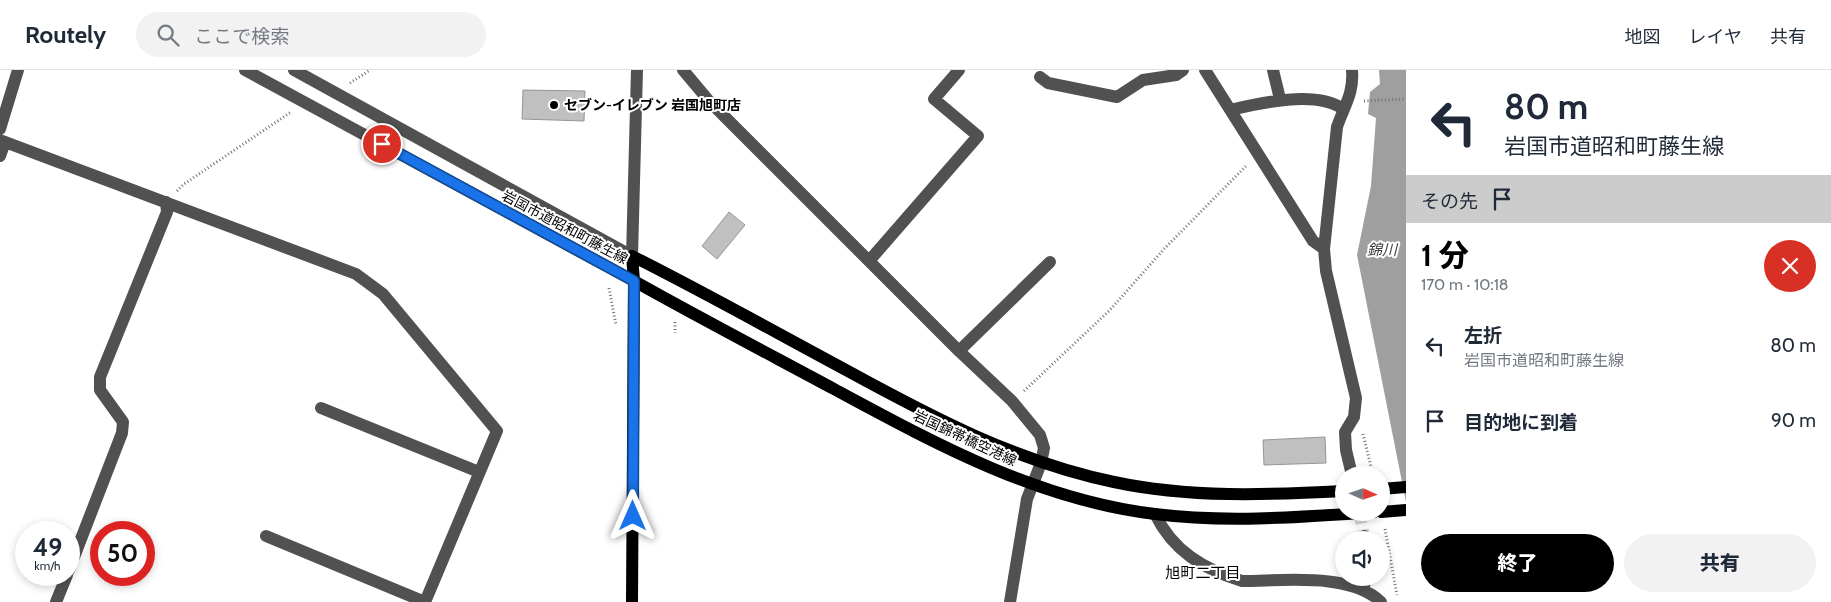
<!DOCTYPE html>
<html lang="ja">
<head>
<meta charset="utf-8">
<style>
  :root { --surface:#fff; --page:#f2f2f3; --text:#1f2937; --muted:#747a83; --line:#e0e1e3; --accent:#000 }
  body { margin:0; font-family:Cabin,"Noto Sans JP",sans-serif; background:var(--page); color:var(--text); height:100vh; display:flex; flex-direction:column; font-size:19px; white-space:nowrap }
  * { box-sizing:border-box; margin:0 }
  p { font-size:16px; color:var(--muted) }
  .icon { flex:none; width:28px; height:28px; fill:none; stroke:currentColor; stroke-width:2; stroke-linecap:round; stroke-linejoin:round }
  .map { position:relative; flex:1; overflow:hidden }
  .drawer { display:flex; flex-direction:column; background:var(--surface); width:425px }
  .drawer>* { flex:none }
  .banner { background:#fff; color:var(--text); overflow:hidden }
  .needle { width:32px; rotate:93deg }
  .tools { position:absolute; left:1335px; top:396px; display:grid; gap:10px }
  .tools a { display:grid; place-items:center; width:55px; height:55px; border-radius:50%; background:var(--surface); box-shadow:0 2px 8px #0003; font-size:25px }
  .speed { position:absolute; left:15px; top:451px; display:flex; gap:10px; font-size:25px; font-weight:700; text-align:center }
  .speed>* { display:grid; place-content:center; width:65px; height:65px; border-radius:50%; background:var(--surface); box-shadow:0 2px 8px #0003; line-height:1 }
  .speed small { font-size:12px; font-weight:400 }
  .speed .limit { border:8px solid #d22; background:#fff; color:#111 }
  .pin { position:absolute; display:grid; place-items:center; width:42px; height:42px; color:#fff; margin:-21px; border:2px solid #fff; border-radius:50%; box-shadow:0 1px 5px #0007 }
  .me { position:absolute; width:55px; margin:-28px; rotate:0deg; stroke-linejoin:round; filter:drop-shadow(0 0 4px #0008) }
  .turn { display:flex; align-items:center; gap:18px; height:105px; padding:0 15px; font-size:22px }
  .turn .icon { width:65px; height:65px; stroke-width:2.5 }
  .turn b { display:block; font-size:35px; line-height:42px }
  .then { display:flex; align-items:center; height:48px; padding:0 15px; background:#0003; gap:10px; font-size:19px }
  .round { display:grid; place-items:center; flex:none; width:52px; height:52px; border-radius:26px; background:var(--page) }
  .overview { display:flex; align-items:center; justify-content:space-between; height:85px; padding:0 15px }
  h1 { font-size:30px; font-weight:800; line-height:38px; color:var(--accent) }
  .action { display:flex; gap:10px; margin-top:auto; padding:10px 15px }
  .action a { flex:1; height:58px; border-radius:30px; background:var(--accent); color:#fff; font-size:20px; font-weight:800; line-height:58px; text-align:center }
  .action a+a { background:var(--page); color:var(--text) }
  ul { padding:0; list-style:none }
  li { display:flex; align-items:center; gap:15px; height:75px; padding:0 15px }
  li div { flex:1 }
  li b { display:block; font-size:19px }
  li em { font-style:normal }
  header { display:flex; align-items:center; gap:30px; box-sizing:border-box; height:70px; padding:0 25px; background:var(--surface); border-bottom:1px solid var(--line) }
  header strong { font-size:24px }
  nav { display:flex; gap:28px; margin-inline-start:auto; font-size:18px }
  .search { width:350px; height:45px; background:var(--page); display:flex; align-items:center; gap:12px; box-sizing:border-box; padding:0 18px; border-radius:28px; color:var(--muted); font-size:19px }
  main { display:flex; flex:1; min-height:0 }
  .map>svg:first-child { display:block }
  .water { fill:#9f9f9f }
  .building { fill:#c0c0c0; stroke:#959595 }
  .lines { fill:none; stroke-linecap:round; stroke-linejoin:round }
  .minor-tunnel { stroke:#d9d9d9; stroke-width:12; stroke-dasharray:12 6; stroke-linecap:butt }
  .path { stroke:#737373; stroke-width:3; stroke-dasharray:1 2.5; stroke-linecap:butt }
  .minor { stroke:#515151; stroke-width:12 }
  .major { stroke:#000; stroke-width:12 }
  .route-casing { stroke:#114b97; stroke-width:12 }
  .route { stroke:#1a73e8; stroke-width:9 }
  .poi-dot { fill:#000; stroke:#fff; stroke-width:2 }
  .labels { text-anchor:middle; stroke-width:4; stroke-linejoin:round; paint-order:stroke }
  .poi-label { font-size:14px; font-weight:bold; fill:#000; stroke:#fff; text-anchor:start }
  .street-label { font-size:14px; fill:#000; stroke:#fff }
  .water-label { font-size:15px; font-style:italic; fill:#404040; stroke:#fff }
  .neighbourhood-label { font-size:15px; fill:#000; stroke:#fff }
</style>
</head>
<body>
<header>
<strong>Routely</strong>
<div class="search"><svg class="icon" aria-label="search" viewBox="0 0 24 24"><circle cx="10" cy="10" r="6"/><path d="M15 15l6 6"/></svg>ここで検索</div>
<nav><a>地図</a><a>レイヤ</a><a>共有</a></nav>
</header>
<main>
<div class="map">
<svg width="1406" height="532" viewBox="0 0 1406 532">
  <rect width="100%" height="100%" fill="#fff"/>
  <path class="water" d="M1379,0H1406V432L1357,185L1371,116L1376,48L1368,44L1370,22L1380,14Z"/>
  <path class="building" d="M523,20L585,21L584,51L522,49Z
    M729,142L745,155L717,189L702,176Z
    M1325,367L1326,393L1264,395L1263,370Z"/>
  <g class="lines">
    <path class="minor-tunnel" d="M1359,442L1364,466"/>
    <path class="path" d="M350,13L370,0
      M1364,31L1406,29
      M177,121L184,114L291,42
      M609,218L616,255
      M675,252V263
      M1024,321L1110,240L1164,179L1246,96
      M1363,364L1373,405
      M1385,459L1397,525"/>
    <path class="minor" d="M245,0L634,211
      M294,0L632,186L637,0
      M683,0L709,31L959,281L1012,331L1040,365L1044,378L1041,393L1027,429L1010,532
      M1205,0L1313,171L1324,179
      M1273,0L1280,29
      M1040,7L1048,13L1117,27L1143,10L1176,5L1183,0
      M1230,40C1260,33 1316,20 1343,39
      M0,59L18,0
      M0,70L356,204L383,224L497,361L425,532
      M0,86L5,72
      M869,191L978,66L934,29L959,0
      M959,281L1050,192
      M321,338L479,402
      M1351,401L1346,380L1345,362L1354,347L1356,328L1326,201L1324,179L1337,57C1344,36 1354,24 1352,0
      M1155,444C1173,481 1203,499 1242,511C1283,511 1350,502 1381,532
      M266,466L425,532
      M1364,466L1365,470
      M69,500L122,363L123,352L100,320V307L167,142L166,132
      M1363,520L1366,508
      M56,532L67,505"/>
    <path class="major" d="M632,186C704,222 775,262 846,300C932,347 1017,392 1114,412C1189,428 1268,425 1344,421
      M634,211C700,248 767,283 834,319C936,374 1038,430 1155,444C1227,453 1301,447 1374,442
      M1381,419L1406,417
      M1381,442L1406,440
      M632,532L634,211L632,186"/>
  </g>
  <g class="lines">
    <defs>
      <path id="route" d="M382,74L634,211L633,446"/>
    </defs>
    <use href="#route" class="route-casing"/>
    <use href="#route" class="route"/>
  </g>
  <circle class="poi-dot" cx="554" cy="35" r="5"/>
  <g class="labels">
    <g class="poi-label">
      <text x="564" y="40">セブン-イレブン 岩国旭町店</text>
    </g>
    <g class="street-label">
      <text transform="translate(565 157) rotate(28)" y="5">岩国市道昭和町藤生線</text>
      <text transform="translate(965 368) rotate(25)" y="5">岩国錦帯橋空港線</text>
    </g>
    <g class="water-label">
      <text x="1382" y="185">錦川</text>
    </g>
    <g class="neighbourhood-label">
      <text x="1203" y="508">旭町二丁目</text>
    </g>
  </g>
</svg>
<div class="tools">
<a><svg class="needle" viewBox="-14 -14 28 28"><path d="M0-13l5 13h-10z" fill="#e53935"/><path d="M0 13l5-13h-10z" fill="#747a83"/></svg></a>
<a><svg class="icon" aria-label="sound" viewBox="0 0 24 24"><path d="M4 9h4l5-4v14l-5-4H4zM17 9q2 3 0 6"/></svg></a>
</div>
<div class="speed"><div>49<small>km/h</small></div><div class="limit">50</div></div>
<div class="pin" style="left:382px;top:74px;background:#d93025"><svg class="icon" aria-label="arrive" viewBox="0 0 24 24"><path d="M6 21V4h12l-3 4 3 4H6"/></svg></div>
<svg class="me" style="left:633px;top:446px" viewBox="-20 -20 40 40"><path d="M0-17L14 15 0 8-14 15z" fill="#1a73e8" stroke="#fff" stroke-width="4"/></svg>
</div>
<section class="drawer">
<div class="banner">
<div class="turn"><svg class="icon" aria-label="left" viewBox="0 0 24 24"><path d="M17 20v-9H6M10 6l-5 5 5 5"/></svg><div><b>80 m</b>岩国市道昭和町藤生線</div></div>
<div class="then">その先<svg class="icon" aria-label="arrive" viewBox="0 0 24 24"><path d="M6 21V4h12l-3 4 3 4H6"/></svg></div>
</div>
<div class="overview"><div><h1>1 分</h1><p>170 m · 10:18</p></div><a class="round" style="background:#d93025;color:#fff"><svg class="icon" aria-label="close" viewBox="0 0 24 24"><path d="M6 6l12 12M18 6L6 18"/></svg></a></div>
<ul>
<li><svg class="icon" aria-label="left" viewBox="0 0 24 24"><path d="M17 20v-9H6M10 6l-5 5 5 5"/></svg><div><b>左折</b><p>岩国市道昭和町藤生線</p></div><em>80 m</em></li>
<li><svg class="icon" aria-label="arrive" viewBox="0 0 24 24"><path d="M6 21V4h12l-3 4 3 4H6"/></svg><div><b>目的地に到着</b></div><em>90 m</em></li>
</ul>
<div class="action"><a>終了</a><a>共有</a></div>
</section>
</main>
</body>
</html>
